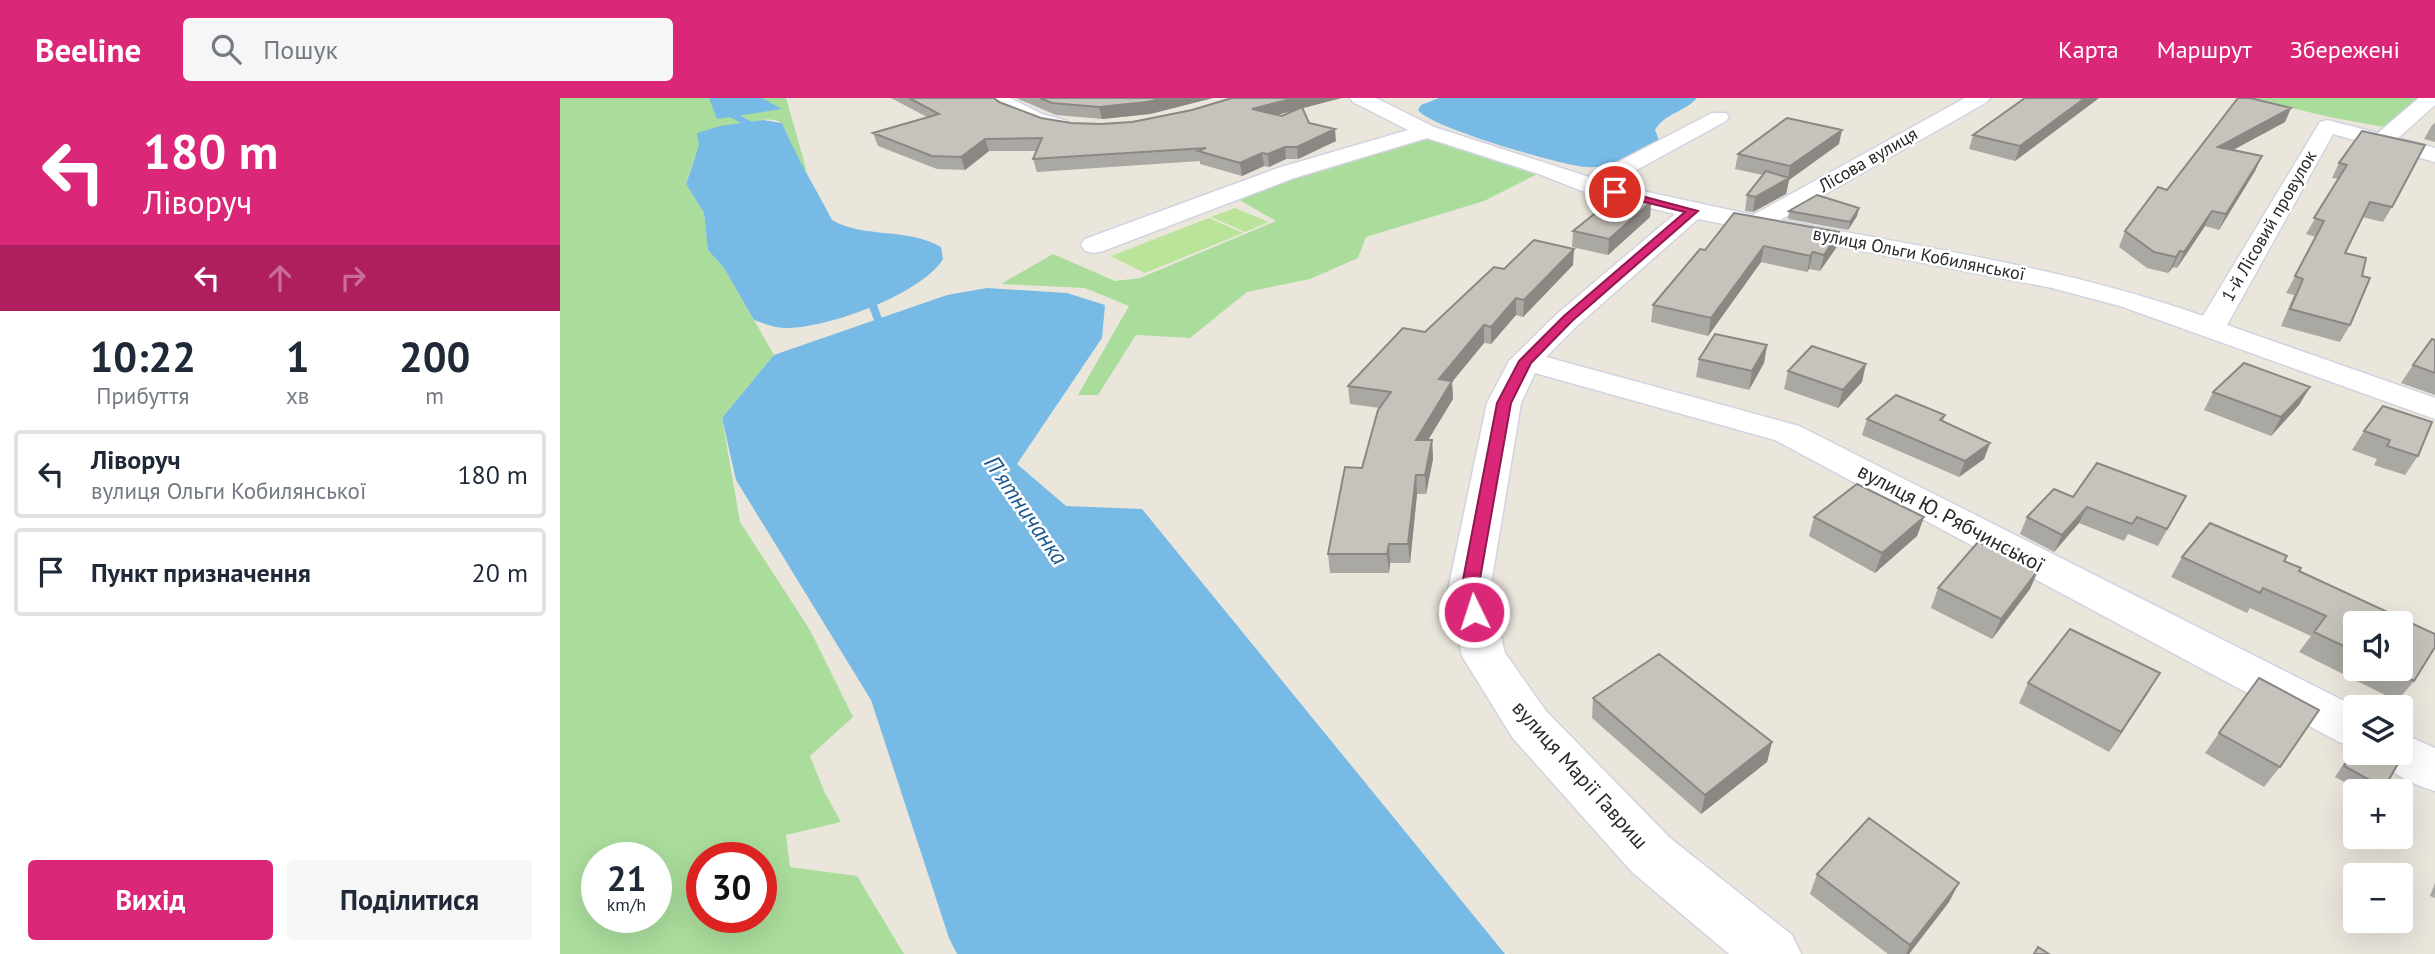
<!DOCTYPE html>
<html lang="uk">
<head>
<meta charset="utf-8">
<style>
  :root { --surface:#fff; --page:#f6f6f7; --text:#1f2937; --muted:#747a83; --line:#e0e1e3; --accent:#db2777 }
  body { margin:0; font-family:"PT Sans",sans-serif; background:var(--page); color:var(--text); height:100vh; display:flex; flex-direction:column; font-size:26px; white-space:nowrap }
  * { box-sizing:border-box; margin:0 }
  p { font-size:23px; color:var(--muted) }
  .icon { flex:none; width:38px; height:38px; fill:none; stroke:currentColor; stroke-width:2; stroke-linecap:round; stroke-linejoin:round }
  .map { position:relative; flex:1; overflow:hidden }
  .drawer { display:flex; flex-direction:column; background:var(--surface); width:560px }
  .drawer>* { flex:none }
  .hud { background:#db2777; color:#fff; overflow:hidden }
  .fabs { position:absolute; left:1783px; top:513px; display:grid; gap:14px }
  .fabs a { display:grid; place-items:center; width:70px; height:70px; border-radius:7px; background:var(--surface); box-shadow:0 7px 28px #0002; font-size:35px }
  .speed { position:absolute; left:21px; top:744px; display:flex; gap:14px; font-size:35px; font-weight:700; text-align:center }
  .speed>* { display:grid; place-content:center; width:91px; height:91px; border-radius:50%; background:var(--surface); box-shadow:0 7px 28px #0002; line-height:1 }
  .speed small { font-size:18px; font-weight:400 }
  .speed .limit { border:10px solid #d22; background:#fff; color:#111 }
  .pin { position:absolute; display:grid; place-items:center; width:60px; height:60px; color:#fff; margin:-30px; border:4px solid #fff; border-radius:50%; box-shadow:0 2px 7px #0007 }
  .me { position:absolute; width:77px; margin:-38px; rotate:356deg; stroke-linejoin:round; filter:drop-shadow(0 0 5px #0008) }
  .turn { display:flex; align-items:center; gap:24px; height:147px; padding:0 28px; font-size:32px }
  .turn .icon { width:91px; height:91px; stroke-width:2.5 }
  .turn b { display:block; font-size:49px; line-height:60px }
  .lanes { display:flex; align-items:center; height:66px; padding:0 28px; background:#0003; justify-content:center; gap:35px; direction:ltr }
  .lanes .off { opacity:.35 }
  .eta { display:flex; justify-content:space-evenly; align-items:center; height:119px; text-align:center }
  .eta b { font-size:42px; font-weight:700; line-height:49px }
  .button { display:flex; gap:14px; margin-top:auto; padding:14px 28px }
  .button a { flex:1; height:80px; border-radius:7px; background:var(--accent); color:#fff; font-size:28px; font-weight:700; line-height:80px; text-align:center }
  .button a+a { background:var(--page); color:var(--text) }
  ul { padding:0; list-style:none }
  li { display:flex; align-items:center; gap:21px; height:88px; margin:0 14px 10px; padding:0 14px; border:4px solid var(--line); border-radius:7px }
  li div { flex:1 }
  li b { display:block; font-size:26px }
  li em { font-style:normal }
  header { display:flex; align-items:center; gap:42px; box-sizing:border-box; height:98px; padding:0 35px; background:var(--accent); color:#fff }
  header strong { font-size:33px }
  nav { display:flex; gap:38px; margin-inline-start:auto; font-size:24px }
  .search { width:490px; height:63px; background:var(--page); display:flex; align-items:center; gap:18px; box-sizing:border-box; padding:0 24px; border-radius:7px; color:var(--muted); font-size:26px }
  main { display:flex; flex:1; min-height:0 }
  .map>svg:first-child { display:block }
  .green { fill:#aadd9c; fill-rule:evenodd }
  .pitch { fill:#bae499 }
  .water { fill:#76bae5 }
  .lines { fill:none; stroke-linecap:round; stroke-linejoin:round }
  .stream-far1 { stroke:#76bae5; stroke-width:6 }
  .stream { stroke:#76bae5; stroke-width:8 }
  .minor-casing { stroke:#d2d3e1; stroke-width:3 }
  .minor { fill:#fff; fill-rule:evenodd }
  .wall { fill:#aaa8a2; fill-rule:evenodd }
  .shaded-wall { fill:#8b8884 }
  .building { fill:#c6c3bc; stroke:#8b8884; stroke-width:2 }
  .route { fill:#db2777; stroke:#8e194d; stroke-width:2 }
  .labels { text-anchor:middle; stroke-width:5; stroke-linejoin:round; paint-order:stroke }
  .far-street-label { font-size:18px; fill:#292929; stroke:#fff }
  .street-label { font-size:21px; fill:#292929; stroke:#fff }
  .water-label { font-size:23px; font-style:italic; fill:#175790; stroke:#fff }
</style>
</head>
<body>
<header>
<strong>Beeline</strong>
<div class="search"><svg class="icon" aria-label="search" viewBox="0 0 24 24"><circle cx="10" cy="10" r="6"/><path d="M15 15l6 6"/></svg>Пошук</div>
<nav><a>Карта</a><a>Маршрут</a><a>Збережені</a></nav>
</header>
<main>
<section class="drawer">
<div class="hud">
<div class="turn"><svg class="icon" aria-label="left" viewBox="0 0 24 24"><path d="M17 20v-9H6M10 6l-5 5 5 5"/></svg><div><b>180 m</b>Ліворуч</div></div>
<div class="lanes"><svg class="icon" aria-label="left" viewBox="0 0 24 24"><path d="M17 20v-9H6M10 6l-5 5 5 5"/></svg><svg class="icon off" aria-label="ahead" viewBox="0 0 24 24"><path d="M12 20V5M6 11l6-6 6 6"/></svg><svg class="icon off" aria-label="right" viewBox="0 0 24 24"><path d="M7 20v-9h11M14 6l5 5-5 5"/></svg></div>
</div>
<div class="eta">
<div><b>10:22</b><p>Прибуття</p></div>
<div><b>1</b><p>хв</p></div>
<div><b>200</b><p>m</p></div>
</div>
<ul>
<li><svg class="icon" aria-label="left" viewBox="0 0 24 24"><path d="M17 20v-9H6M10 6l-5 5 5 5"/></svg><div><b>Ліворуч</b><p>вулиця Ольги Кобилянської</p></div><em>180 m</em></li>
<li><svg class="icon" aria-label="arrive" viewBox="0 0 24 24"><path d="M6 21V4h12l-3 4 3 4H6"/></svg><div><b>Пункт призначення</b></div><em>20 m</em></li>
</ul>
<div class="button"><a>Вихід</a><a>Поділитися</a></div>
</section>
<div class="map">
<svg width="1875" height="856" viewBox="0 0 1875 856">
  <rect width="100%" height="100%" fill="#ebe6dc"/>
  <path class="green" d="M0,0H226L247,74L240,67L222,25C212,19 201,22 190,24C141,31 140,42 126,86L144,115L148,152L164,170L214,257L162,320L180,424L250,532L293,619L250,658L264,693L281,724L226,737L230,769L297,778L344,856H0ZM37,760H96V819H37ZM142,760H201V819H142Z
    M1688,0H1871L1836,31L1774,20Z
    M867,33L987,71L924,103L806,139L798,160L750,181L687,194L630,240L576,237L538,297H518L569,208L525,190L441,186L493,156L555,183L580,180L716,123L676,100L726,75Z"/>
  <path class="pitch" d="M675,110L709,124L685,134L651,119Z
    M649,120L683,135L585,175L551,158Z"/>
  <path class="water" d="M149,0H202L222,11L157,21Z
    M879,0H1137C1126,13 1104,16 1095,32L1099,42C1085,60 1048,71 1025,69C1000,67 869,29 858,12L861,7Z
    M203,22L222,25C236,59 255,89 272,122C305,141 347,129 381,149L383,161C362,196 266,231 225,230C214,230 204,225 194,222L164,170L148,152L144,115L126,86L139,47L137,35L160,28Z
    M427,190L507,195L545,207L542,240L457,366L506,408L582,411L945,856H397L389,840L311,602L176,382L162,320L214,257L387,197Z"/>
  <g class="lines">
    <path class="stream-far1" d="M164,0L169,15L191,27L193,35"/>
    <path class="stream" d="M302,199L313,208L322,232"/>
    <defs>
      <path id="minor" d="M425,0H450L482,16L507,23L510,27L507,31C481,38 450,16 428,4Z
        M790,0H816L874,29L1029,79L1152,15H1166L1169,19L1166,23L1051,86L1193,117L1405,0H1430L1427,4L1220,122C1363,149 1506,170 1643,218L1760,24L1767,22L1818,35L1859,0H1875V7L1838,40L1875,50V64L1773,36L1667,227L1875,300V321L1560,208L1492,190L1138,121L1018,227L986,259L1239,328L1796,609V650L1779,644L1215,342L975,275L961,305L930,492L945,555L986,613L1110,740L1232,837L1241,856H1169L1072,774L952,639L902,558L888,492L927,305L949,263L998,215L1115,116L1022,93L979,76L867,40L734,80L543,153L534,155L525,153L521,147L525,141L718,70L848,32L793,4Z
        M1841,635L1875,650V693C1853,686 1827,676 1816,654H1841Z"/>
    </defs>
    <use href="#minor" class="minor-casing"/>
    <use href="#minor" class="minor"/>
  </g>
  <path class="wall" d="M331,0H434L439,4L481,20L511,25L541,26L743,10L749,25L776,43L738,61H726L709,69L704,68L682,78L640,66V63L477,74L473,61L477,53H429L405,72L377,71L318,48L313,35L367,19ZM735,12L722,18L717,17Z
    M456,0H653L590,16L542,21L496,17Z
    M1539,0L1455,63L1409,51L1413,37Z
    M1731,10L1725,24L1672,52L1702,58L1695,73L1659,132L1645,128L1617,170L1613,169L1608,175L1587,170L1559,149L1565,133L1607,92Z
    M1875,25V44L1864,41L1872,27Z
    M1802,33L1832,109L1823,124L1802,119L1785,155L1790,227L1780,244L1721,228L1734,197L1726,195L1756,139L1746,136L1778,81L1772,80L1779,65Z
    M1279,46L1229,82L1226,96L1193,114L1185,113L1187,97L1203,77L1175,71L1178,56Z
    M1091,104L1090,119L1048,157L1012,149L1013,133Z
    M1229,113L1297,118L1288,132L1228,121Z
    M1174,115L1276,150L1260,173L1249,171L1247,174L1201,164L1148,238L1091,224L1093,207L1145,152Z
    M1013,167L963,219L956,217L931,246L924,245L892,284L893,301L868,342H872L873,361L866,396H857L850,465H830L829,475H770L768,456L802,370L820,310L790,306L788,288L865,234L944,171Z
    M1875,242V297L1841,285L1853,267Z
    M1207,247L1204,265L1189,292L1136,279L1139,261Z
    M1228,273L1302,284L1278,310L1224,291Z
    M1750,289L1739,307L1711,338L1644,312L1653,294Z
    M1823,308L1858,358L1845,377L1814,367L1817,361L1792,352L1804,333Z
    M1385,317L1383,323L1430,345L1424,361L1399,379L1302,337L1307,321Z
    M1626,398L1598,448L1568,436L1564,443L1519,425L1494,454L1460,436L1467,419L1513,399Z
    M1254,419H1364L1357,438L1315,475L1249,438Z
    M1650,425L1727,458L1724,463L1741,470L1739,473L1875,536V549L1854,583L1837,603L1739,554L1751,538L1690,510L1687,515L1611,479L1622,459ZM1796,525H1841V570H1796Z
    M1434,451L1478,461L1474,470L1470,491L1432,541L1371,510L1378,490Z
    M1468,585L1588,595L1549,654L1459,605Z
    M1033,600L1212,644L1207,664L1141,716L1032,620Z
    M1659,635L1720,669L1704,689L1645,655Z
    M1796,647V654L1824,690L1822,693H1801L1775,679Z
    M1257,776L1389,804L1349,856H1328L1250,796Z
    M1875,785V800L1870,798Z"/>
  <path class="shaded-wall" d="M605,0H653L590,16L542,21L539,9Z
    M735,0H782L694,23L692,11Z
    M1525,0H1539L1455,63L1460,48Z
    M1731,10L1725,24L1651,64L1658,49Z
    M775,31L776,43L738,61L737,49Z
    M1282,32L1279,46L1229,82L1226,96L1193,114L1195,99L1228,81L1230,68Z
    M425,41L429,53L405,72L401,59Z
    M725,49L726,61L709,69L708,56Z
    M702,55L704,68L682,78L680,65Z
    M1702,58L1695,73L1659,132L1666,116Z
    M1091,104L1090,119L1048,157L1049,141Z
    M1299,110L1297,118L1288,132L1290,124Z
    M1652,113L1645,128L1617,170L1624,154Z
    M1279,134L1276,150L1260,173L1264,157Z
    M1204,148L1201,164L1148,238L1151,220Z
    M1014,151L1013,167L963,219L964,202Z
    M1620,153L1613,169L1608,175L1616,159Z
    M1253,154L1249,171L1247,174L1250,158Z
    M956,200V217L931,246V229Z
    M924,227V245L892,284L893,301L857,360L856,342L879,281Z
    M1207,247L1204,265L1189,292L1192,273Z
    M1306,266L1302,284L1278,310L1283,292Z
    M1750,289L1739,307L1711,338L1721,319Z
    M872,342L873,361L866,396L865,377Z
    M1430,345L1424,361L1399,379L1405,363Z
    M856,377L857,396L850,465L848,446Z
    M1527,409L1519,425L1494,454L1502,437Z
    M1364,419L1357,438L1315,475L1322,455Z
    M829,446L830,465L829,475L827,456Z
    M1479,471L1470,491L1432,541L1441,521Z
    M1600,575L1588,595L1549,654L1561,634Z
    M1212,644L1207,664L1141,716L1145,697Z
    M1399,785L1389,804L1349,856H1346L1350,847Z"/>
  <path class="building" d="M349,0H434L439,4L481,20L511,25L541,26L572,24L632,12L672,0H735L692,11L722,18L742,9L749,25L775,31L737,49H725L708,56L702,55L680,65L638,53L646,50L473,61L482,40L425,41L401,59L372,58L313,35L379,16Z
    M480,0H605L587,4L539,9L492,5Z
    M1465,0H1525L1460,48L1413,37Z
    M1678,0H1690L1731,10L1658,49L1702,58L1666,116L1652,113L1624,154L1620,153L1616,159L1594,154L1565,133L1598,89L1607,92Z
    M1227,20L1282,32L1230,68L1178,56Z
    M1802,33L1865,47L1832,109L1810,104L1785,155L1806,160L1802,178L1810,180L1790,227L1730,211L1743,181L1735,178L1764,123L1754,120L1787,67L1779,65Z
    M1206,73L1229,80L1195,99L1187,97Z
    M1058,97L1091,104L1049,141L1013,133Z
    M1257,97L1299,110L1290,124L1229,113Z
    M1174,115L1279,134L1264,157L1253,154L1250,158L1204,148L1151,220L1093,207L1140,151L1145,152Z
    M974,142L1014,151L964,202L956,200L931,229L924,227L879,281L892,283L856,342H872L865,377H856L848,446H829L827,456H768L785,369L802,370L818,312L831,294L788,288L843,230L865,234L934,169L944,171Z
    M1155,236L1207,247L1192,273L1139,261Z
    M1872,241L1875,242V275L1853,267Z
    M1252,248L1306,266L1283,292L1228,273Z
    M1684,265L1750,289L1721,319L1653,294Z
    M1336,297L1385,317L1380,322L1430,345L1405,363L1307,321Z
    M1823,308L1872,324L1858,358L1827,348L1830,342L1804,333Z
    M1537,365L1626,398L1607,431L1577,419L1572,426L1527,409L1502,437L1467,419L1494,391L1513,399Z
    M1297,386L1364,419L1322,455L1254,419Z
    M1650,425L1727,458L1724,463L1741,470L1739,473L1875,536V549L1854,583L1828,570H1841V525H1796V554L1754,534L1766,518L1703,490L1700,495L1622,459Z
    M1443,443L1478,461L1472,468L1479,471L1441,521L1378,490L1418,444L1434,451Z
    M1510,531L1600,575L1561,634L1468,585Z
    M1099,556L1212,644L1145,697L1033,600Z
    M1699,580L1759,612L1720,669L1659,635Z
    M1796,649V654H1829L1839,664L1824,690L1784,668Z
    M1309,720L1399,785L1350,847L1257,776Z
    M1478,849L1489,856H1474Z"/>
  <path class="route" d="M1055,91L1138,113L1012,223L971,265L951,305L918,492L923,514L920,519H908L901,492L937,305L959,263L1004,218L1125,114L1052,96V92Z"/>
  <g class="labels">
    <g class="far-street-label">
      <text transform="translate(1308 62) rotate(-30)" y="6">Лісова вулиця</text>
      <text transform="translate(1709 128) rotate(-60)" y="6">1-й Лісовий провулок</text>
      <text transform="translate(1359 156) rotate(11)" y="6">вулиця Ольги Кобилянської</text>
    </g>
    <g class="street-label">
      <text transform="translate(1391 420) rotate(28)" y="7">вулиця Ю. Рябчинської</text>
      <text transform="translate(1020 677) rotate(48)" y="7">вулиця Марії Гавриш</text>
    </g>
    <g class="water-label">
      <text transform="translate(466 412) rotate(55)" y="8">П'ятничанка</text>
    </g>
  </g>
</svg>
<div class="fabs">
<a><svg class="icon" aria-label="sound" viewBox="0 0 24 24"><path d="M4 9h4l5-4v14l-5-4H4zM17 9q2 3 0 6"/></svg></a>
<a><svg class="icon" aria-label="layers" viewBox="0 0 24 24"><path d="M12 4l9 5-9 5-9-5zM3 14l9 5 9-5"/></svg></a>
<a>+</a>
<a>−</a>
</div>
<div class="speed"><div>21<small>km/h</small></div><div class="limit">30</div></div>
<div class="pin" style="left:1055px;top:94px;background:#d93025"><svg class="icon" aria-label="arrive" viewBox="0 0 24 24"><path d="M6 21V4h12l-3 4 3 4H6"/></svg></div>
<svg class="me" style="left:914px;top:514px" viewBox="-20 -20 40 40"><circle r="17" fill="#db2777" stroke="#fff" stroke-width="3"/><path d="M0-11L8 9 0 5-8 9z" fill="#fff"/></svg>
</div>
</main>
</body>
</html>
